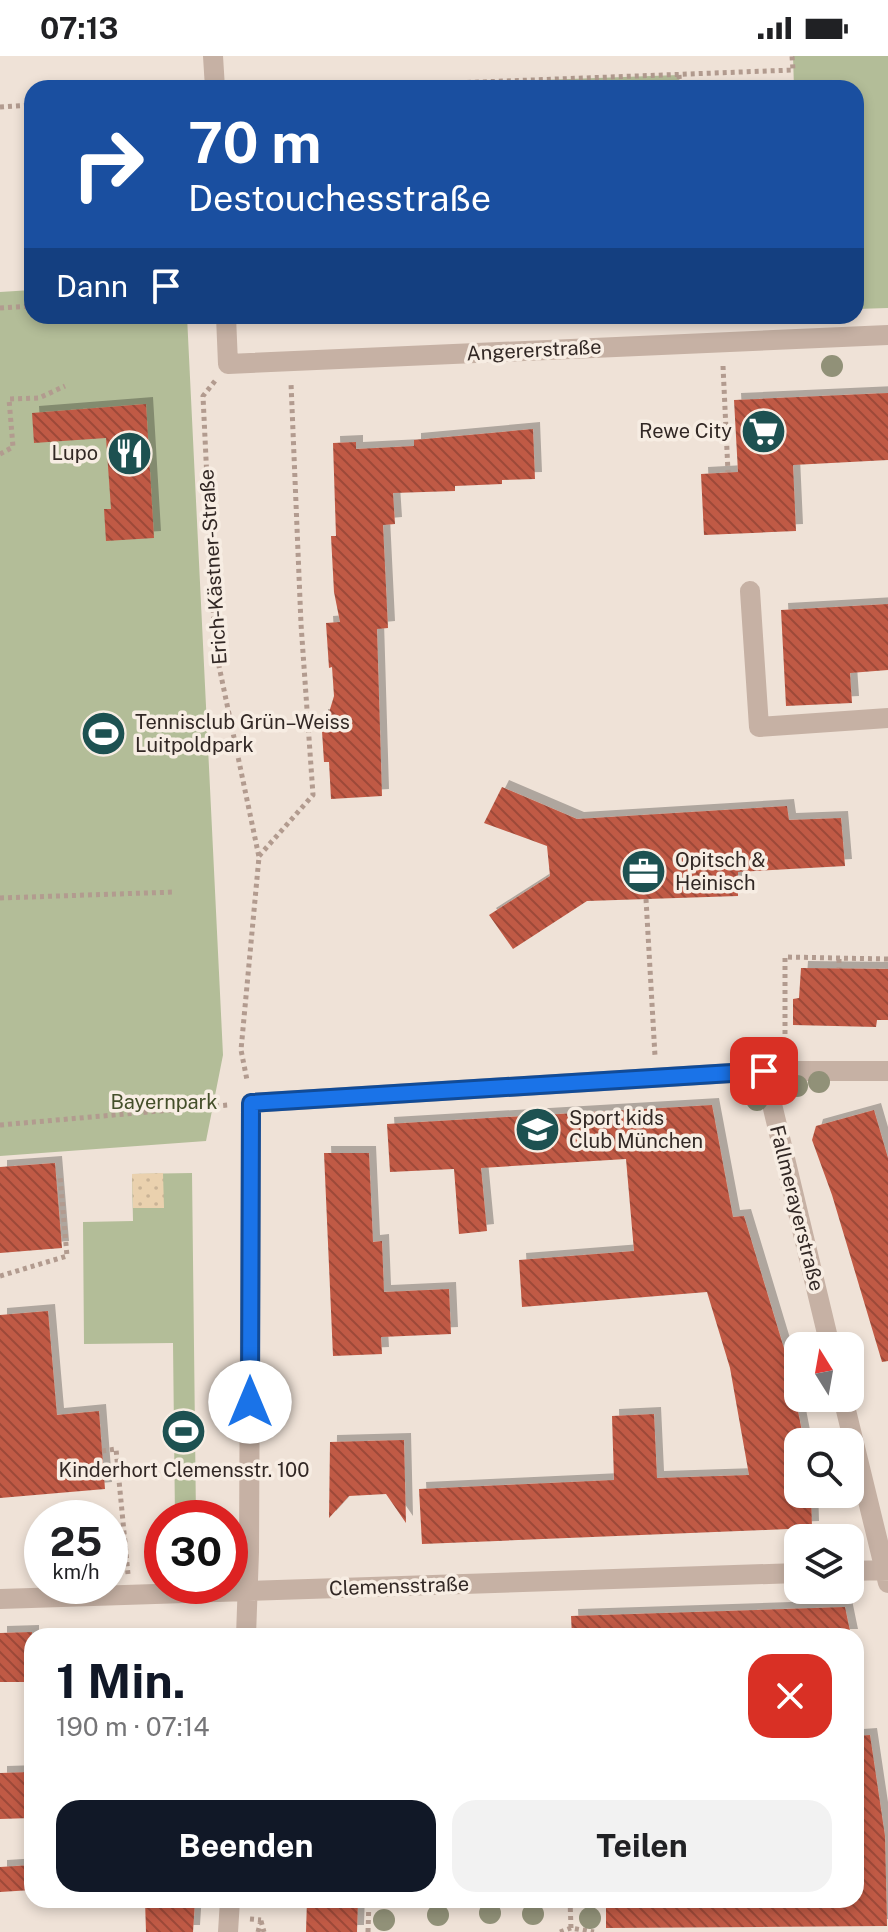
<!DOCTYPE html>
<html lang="de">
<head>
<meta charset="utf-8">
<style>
  :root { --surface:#fff; --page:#f2f2f2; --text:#202124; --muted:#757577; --accent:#111827 }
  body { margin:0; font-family:"Public Sans",sans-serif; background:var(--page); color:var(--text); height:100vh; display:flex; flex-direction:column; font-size:30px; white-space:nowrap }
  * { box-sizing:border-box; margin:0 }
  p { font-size:26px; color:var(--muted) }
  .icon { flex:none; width:44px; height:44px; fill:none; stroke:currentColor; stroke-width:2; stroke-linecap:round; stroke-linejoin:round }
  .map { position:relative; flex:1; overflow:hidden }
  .side { position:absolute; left:24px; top:1572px; width:840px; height:280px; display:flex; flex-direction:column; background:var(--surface); border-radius:24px; box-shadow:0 4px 12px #0003 }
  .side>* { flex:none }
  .banner { position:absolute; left:24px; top:24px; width:840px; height:244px; border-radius:24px; box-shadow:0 4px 12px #0003; background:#1a4fa0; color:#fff; overflow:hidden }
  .needle { width:52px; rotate:349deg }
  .fabs { position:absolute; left:784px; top:1276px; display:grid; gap:16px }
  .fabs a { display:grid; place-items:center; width:80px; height:80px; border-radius:16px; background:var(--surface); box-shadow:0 4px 12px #0003; font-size:40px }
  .speed { position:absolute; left:24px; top:1444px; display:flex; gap:16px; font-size:40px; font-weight:700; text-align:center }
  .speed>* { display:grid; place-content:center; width:104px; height:104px; border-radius:50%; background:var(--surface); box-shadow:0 4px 12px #0003; line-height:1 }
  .speed small { font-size:20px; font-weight:400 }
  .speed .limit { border:12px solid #d22; background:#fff; color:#111 }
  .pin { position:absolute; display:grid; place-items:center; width:68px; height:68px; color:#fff; margin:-34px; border-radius:16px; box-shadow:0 4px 12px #0006 }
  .me { position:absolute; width:88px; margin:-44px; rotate:0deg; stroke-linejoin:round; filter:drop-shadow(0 0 6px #0008) }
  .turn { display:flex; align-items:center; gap:28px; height:168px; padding:0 32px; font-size:36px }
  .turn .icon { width:104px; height:104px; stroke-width:2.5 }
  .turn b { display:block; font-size:56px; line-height:68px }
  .then { display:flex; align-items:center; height:76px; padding:0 32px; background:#0003; gap:16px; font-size:30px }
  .round { display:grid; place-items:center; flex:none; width:84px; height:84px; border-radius:24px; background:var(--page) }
  .head { display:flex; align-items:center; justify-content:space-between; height:136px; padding:0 32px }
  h1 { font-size:48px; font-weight:700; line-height:60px; color:var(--accent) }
  .action { display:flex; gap:16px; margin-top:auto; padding:16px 32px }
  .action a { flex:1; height:92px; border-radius:24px; background:var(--accent); color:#fff; font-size:32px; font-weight:700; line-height:92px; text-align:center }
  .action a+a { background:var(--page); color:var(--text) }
  .status { display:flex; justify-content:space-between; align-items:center; height:56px; padding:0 40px; background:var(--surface); direction:ltr }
  .status svg { height:22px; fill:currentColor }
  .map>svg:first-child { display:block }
  .green { fill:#b3bd98 }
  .sand { fill:url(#sand-dots) }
  .building { fill:url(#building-back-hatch); filter:url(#shadow) }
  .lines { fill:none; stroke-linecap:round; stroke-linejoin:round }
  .path { stroke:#b29b8f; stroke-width:5; stroke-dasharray:4 4; stroke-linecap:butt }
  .minor { stroke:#c6b1a4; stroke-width:20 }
  .tree { fill:#919178 }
  .route-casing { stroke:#114b97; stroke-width:20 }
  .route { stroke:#1a73e8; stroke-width:14 }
  .labels { text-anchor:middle; stroke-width:7; stroke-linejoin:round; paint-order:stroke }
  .street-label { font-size:20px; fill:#322825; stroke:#f7ede3 }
  .poi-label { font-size:20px; fill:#322825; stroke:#f7ede3; text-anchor:start }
  .park-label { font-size:20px; fill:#444f2a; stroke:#f7ede3 }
</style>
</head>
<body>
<div class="status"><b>07:13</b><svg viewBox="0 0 49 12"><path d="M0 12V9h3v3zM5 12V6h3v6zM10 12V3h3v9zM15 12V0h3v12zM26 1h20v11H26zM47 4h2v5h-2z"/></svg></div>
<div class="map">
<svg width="888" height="1876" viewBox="0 0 888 1876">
  <defs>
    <pattern id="sand-dots" width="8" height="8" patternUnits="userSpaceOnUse" patternTransform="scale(2)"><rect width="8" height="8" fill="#ead1ae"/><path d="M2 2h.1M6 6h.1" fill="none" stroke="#c9b396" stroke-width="1.8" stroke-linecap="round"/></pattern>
    <pattern id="building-back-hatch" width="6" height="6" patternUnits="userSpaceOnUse" patternTransform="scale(2)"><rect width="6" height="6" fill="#c05a45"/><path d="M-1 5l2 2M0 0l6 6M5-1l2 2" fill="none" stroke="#9d4a39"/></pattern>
    <filter id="shadow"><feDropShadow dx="7" dy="-7" stdDeviation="0" flood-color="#0004"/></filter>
  </defs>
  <rect width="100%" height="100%" fill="#efe2d7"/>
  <path class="green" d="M793,0H888V252L856,253V32H794Z
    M679,19L680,32H323Z
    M32,234V260H187L223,999L206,1085L0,1100V236Z
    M192,1117L196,1462H175L173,1287L84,1288L83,1166L133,1165L132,1118Z"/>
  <path class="sand" d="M163,1117L164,1152H133L132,1118Z"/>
  <path class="building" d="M888,337V404L793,409L796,475L704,479L701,418L738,416L734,344Z
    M146,348L154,482L106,485L104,453H111L106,382L34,387L32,357Z
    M533,373L535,423L502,424V428L455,430V435L393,437L395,468L383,469L388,572L377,573L382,740L331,743L329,706H324L321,660H328L334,640L332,611L329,612L326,567L340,566L334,536L331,480H336L333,387L356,386V393L414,390V384Z
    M888,548V614L850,617L852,647L786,650L781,554Z
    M502,731L577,763L787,750L789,764L841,762L845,810L738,816V840L587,845L513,893L489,859L550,820L547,790L484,767Z
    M801,912L888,913V964H877L876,971L793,969V943L799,942Z
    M712,1049L733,1161L744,1160L789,1309L804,1386H798V1438H811L812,1472L422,1488L419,1433L614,1424L612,1360L654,1358L657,1422L749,1419L730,1312L707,1236L522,1251L519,1204L634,1195L626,1103L481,1112L487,1175L459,1178L454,1113L390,1116L387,1068Z
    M874,1054L888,1102V1305L882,1306L832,1139L812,1084L816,1070Z
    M324,1097H369L373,1186L382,1185L384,1236L449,1233L451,1278L381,1281L382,1298L333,1300Z
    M55,1107L62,1192L0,1197V1111Z
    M48,1255L57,1359L99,1355L105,1433L0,1442V1259Z
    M404,1384L406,1467L386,1438L349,1440L329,1462L330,1386Z
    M845,1551L851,1580H572L571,1560Z
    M32,1576V1626H0V1577Z
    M870,1679L885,1780L887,1870L606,1872V1844H856V1680Z
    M32,1716V1762L0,1763V1717Z
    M32,1809V1834L0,1836V1811Z
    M145,1844H195L193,1876H146Z
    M307,1844H358L357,1876H306Z"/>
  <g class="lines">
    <path class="path" d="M679,19L680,32
      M138,32L139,31
      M323,32L793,14L792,0
      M0,51L32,49
      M0,252L32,250
      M723,310L728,416
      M215,325L203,340L215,591L259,801L241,994L247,1024
      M0,398L13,391L9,343L39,342L65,330
      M259,800L313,739L301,568L291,327
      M0,842L175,836
      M646,843L655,1000
      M839,903V912
      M785,994V901L888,903
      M0,1069L228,1049
      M0,1220L67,1200L60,1120
      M102,1395L116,1393L128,1518
      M570,1844L571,1872L594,1876
      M250,1863L261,1864
      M261,1865L264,1876
      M258,1876L261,1864
      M368,1876L369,1844
      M560,1876L571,1872"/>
    <path class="minor" d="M213,0L215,32
      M226,260L228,308L888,279
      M750,535L759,671L888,662
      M764,1015L830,1290
      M843,1342L888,1527
      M850,1515L888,1514
      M0,1543L798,1517
      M246,1580L249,1496L251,1047L764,1015H888
      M228,1876L230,1844"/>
  </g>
  <g class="tree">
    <circle cx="832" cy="310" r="11"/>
    <circle cx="819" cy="1026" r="11"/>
    <circle cx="797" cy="1030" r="11"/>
    <circle cx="757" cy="1044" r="11"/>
    <circle cx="490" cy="1857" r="11"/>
    <circle cx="533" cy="1858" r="11"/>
    <circle cx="438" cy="1859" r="11"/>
    <circle cx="590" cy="1862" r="11"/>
    <circle cx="384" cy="1864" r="11"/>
  </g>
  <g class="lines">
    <defs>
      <path id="route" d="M250,1346L251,1047L764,1015"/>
    </defs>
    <use href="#route" class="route-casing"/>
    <use href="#route" class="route"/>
  </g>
  <defs>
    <symbol id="supermarket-disc" viewBox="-11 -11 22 22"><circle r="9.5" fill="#1d5151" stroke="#f7ede3"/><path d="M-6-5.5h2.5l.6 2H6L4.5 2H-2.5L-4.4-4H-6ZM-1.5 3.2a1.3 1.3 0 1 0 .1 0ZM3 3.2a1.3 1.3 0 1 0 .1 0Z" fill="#fff"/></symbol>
    <symbol id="restaurant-disc" viewBox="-11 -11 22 22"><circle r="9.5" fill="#1d5151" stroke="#f7ede3"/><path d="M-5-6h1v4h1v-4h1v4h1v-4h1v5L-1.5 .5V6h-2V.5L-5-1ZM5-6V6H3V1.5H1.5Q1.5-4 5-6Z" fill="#fff"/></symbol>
    <symbol id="stadium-disc" viewBox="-11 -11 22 22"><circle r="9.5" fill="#1d5151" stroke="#f7ede3"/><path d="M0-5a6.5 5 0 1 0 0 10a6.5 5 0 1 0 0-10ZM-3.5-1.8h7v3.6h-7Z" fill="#fff"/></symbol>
    <symbol id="office-disc" viewBox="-11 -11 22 22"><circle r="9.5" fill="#1d5151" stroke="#f7ede3"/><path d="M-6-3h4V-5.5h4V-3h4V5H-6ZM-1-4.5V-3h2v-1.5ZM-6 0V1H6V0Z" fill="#fff"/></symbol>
    <symbol id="school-disc" viewBox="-11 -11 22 22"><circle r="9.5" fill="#1d5151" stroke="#f7ede3"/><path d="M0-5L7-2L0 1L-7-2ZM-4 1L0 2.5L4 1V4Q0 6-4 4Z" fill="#fff"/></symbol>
  </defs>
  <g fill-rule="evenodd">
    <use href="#supermarket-disc" x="738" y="350" width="51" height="51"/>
    <use href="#restaurant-disc" x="104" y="372" width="51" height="51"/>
    <use href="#stadium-disc" x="78" y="652" width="51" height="51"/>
    <use href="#office-disc" x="618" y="790" width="51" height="51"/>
    <use href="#school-disc" x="512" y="1048" width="51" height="51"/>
    <use href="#stadium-disc" x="158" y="1350" width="51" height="51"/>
  </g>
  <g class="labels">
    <g class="street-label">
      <text transform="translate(534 294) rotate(-3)" y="7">Angererstraße</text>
      <text transform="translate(213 511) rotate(-94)" y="7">Erich-Kästner-Straße</text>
      <text transform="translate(797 1152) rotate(76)" y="7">Fallmerayerstraße</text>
      <text transform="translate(399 1530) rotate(-2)" y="7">Clemensstraße</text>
    </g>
    <g class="poi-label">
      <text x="732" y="382" text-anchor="end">Rewe City</text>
      <text x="98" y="404" text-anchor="end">Lupo</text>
      <text x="135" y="673">Tennisclub Grün–Weiss<tspan x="135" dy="23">Luitpoldpark</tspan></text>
      <text x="675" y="811">Opitsch &amp;<tspan x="675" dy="23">Heinisch</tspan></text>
      <text x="569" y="1069">Sport kids<tspan x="569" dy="23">Club München</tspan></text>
      <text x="184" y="1421" text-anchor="middle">Kinderhort Clemensstr. 100</text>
    </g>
    <g class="park-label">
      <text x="164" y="1053">Bayernpark</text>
    </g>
  </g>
</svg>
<div class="fabs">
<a><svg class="needle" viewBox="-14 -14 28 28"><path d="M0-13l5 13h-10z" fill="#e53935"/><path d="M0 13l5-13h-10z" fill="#757577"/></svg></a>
<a><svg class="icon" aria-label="search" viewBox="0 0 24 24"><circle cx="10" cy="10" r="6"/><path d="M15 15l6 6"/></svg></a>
<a><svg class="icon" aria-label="layers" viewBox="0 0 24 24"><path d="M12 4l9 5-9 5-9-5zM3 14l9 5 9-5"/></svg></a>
</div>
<div class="speed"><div>25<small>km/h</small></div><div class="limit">30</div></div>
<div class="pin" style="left:764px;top:1015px;background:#d93025"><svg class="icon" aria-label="arrive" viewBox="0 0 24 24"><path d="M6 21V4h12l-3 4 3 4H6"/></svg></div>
<svg class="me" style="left:250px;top:1346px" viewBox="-20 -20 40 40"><circle r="19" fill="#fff"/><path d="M0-13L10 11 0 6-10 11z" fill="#1a73e8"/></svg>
<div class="banner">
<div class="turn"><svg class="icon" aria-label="right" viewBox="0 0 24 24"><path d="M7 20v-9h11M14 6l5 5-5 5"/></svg><div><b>70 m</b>Destouchesstraße</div></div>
<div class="then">Dann<svg class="icon" aria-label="arrive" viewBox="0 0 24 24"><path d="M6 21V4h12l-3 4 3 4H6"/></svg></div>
</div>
<section class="side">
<div class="head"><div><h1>1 Min.</h1><p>190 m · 07:14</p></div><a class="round" style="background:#d93025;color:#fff"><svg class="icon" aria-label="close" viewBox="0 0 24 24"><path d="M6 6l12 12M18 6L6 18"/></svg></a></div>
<div class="action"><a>Beenden</a><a>Teilen</a></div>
</section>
</div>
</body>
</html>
